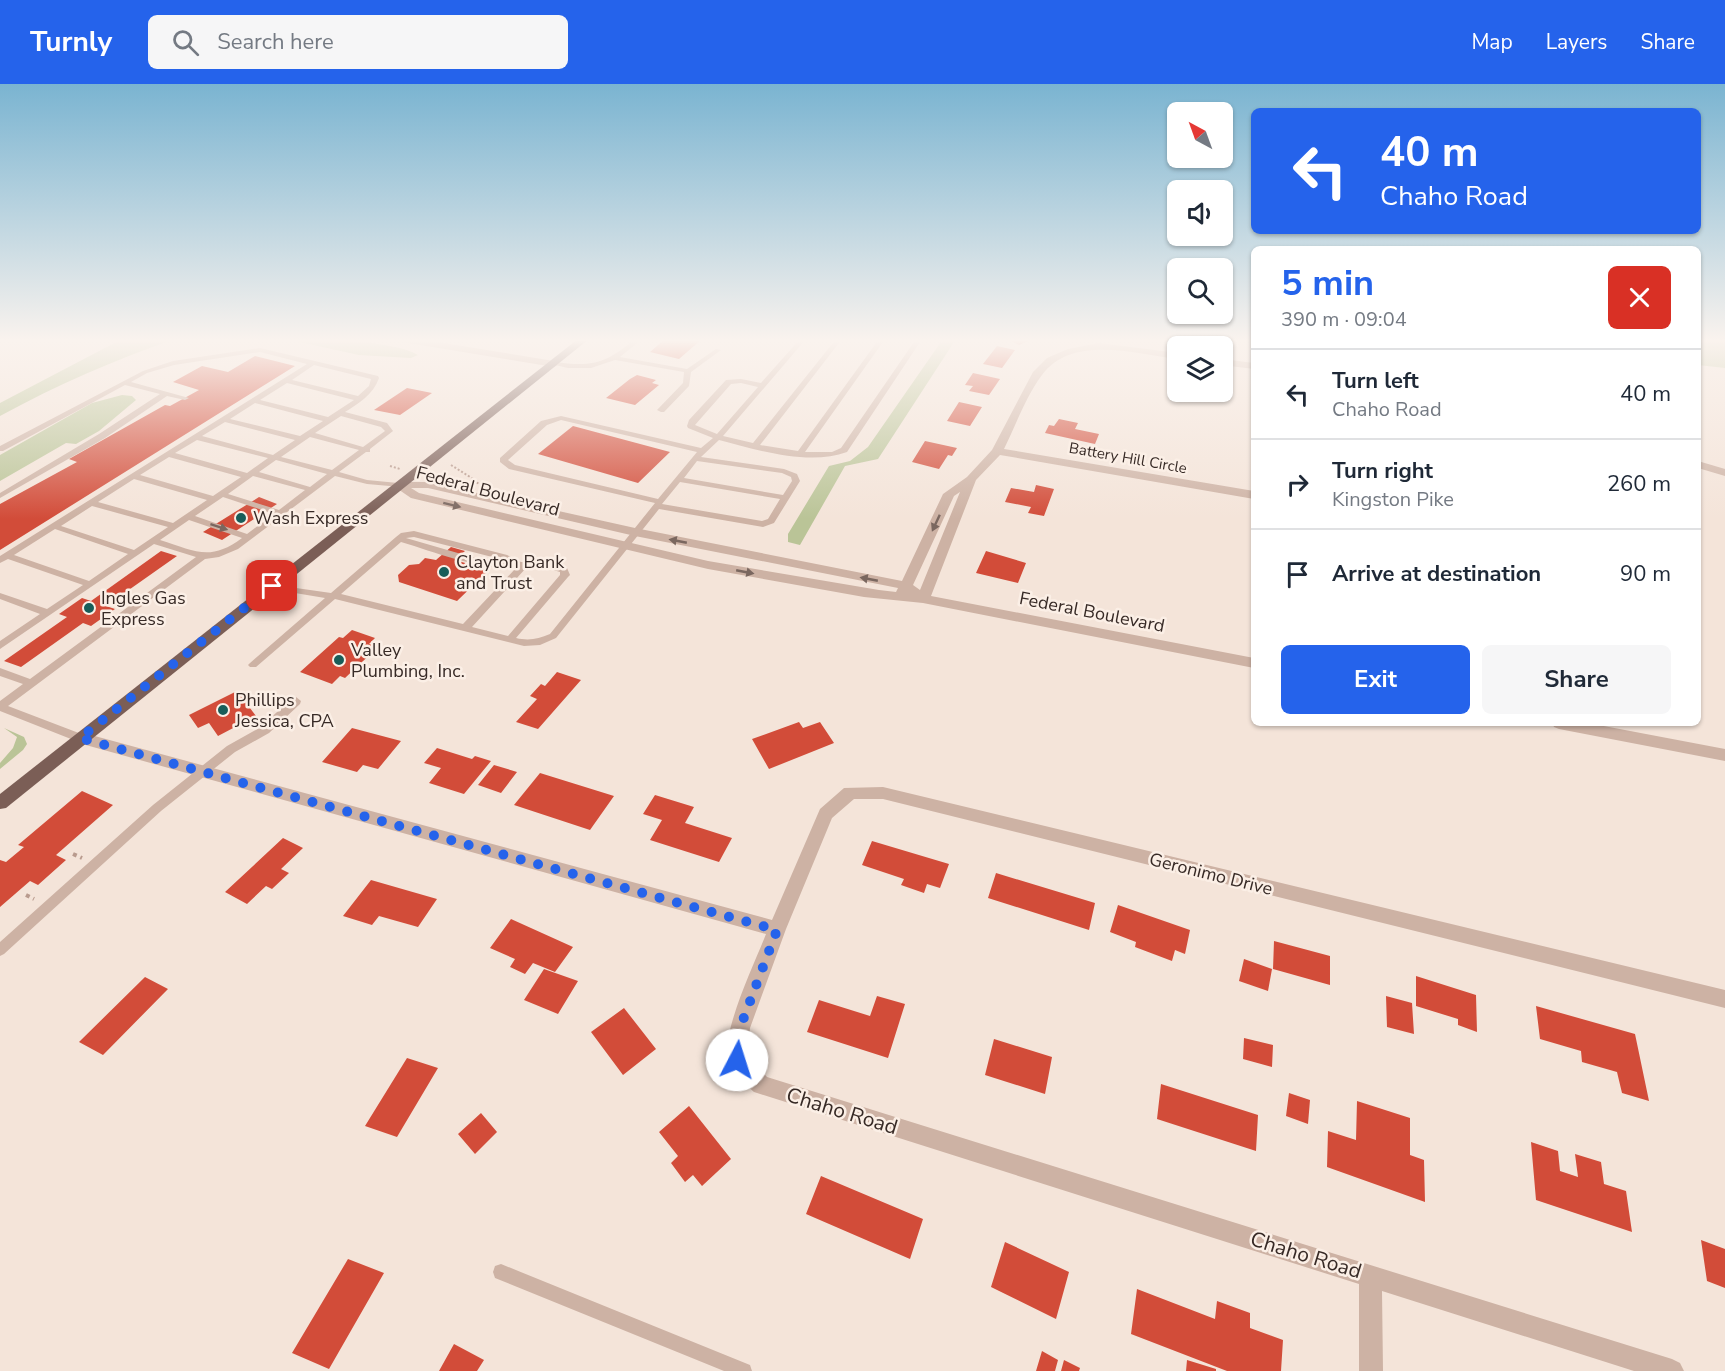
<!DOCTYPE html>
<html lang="en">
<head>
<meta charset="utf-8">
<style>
  :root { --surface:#fff; --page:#f6f6f7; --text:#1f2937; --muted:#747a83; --line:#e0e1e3; --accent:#2563eb }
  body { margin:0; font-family:"Nunito Sans",sans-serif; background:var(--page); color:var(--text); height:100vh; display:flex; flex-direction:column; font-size:22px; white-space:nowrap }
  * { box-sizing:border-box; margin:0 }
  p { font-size:20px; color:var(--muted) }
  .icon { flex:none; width:33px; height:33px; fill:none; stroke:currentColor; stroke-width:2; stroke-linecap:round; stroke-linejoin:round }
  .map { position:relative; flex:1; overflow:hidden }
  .panel { position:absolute; left:1251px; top:162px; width:450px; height:480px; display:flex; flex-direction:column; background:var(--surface); border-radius:9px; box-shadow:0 2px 4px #0004 }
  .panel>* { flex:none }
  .banner { position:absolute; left:1251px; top:24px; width:450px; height:126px; border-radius:9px; box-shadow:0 2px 4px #0004; background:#2563eb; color:#fff; overflow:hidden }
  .needle { width:39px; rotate:319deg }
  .buttons { position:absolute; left:1167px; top:18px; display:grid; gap:12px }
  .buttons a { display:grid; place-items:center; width:66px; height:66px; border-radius:9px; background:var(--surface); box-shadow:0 2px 4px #0004; font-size:30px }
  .pin { position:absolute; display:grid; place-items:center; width:51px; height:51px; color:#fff; margin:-26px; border-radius:12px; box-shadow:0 3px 9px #0006 }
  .me { position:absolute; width:66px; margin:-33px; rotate:5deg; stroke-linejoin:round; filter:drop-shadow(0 0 4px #0008) }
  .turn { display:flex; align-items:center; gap:21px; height:126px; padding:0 30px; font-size:27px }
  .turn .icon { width:78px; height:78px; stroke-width:2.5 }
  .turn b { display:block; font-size:42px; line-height:51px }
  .round { display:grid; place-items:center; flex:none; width:63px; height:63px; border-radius:9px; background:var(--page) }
  .headline { display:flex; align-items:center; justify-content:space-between; height:102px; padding:0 30px }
  h1 { font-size:36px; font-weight:700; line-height:45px; color:var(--accent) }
  .cta { display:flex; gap:12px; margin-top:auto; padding:12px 30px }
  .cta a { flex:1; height:69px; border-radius:9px; background:var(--accent); color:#fff; font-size:24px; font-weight:700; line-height:69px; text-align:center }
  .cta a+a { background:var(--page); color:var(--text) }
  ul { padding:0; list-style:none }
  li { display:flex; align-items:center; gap:18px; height:90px; padding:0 30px; border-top:2px solid var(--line) }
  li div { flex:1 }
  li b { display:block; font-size:22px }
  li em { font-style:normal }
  header { display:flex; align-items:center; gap:36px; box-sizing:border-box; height:84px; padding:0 30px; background:var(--accent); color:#fff }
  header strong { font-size:28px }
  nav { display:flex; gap:33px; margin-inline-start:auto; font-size:21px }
  .search { width:420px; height:54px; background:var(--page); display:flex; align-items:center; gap:15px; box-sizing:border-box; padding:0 21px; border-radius:9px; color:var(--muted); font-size:22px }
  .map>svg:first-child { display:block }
  .green { fill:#bac497 }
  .building { fill:#d24c39 }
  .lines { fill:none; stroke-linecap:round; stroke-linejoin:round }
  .path-far1 { stroke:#b99b8e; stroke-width:2; stroke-dasharray:2 2; stroke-linecap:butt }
  .path { stroke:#b99b8e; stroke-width:4; stroke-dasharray:4 4; stroke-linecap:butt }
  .lane { fill:#cdb2a4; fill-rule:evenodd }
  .street { fill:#cdb2a4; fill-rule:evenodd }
  .primary { fill:#7b5e56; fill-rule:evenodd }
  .oneway { fill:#7a675f }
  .route { stroke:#2563eb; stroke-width:10; stroke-dasharray:0 18 }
  .poi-dot { fill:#185d59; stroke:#fbefe6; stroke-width:2 }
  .labels { text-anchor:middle; stroke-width:5; stroke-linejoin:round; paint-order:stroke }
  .far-street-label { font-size:15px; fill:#372a26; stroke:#fbefe6 }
  .street-label { font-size:18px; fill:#372a26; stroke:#fbefe6 }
  .poi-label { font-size:18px; fill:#372a26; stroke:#fbefe6; text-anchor:start }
  .near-street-label { font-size:21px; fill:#372a26; stroke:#fbefe6 }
</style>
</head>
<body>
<header>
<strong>Turnly</strong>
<div class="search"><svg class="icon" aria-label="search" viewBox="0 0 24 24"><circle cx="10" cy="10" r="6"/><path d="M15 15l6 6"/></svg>Search here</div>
<nav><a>Map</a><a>Layers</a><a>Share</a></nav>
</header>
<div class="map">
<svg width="1725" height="1287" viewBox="0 0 1725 1287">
  <rect width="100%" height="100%" fill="#f4e4d9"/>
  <path class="green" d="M122,255H175C114,276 57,301 0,332V319Z
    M286,255C315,255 394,256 418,271L411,274L359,271Z
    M943,255H956L878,375L845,382L800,461L788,458V450L829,382L850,377L868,363Z
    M1698,255H1725V284L1698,281Z
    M122,311L132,312L136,316L99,347L76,360L66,359L0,397V371L92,319Z
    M4,644L24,653L27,660L23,666L0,685V679L13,664L17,653Z"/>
  <path class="building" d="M665,255H702L679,275L650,268Z
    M1007,255H1033L1019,261Z
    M997,262L1015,266L1002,284L983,280Z
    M255,272L295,282L0,466V420L77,378L69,375L165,321L170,322L199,306L173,298L202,282L228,288Z
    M973,289L1000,295L989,311L969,307L973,302L965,301Z
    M637,291L656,296L652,299L659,301L635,321L606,314L630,295Z
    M407,304L432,309L400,331L374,326Z
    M959,318L982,323L970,342L947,337Z
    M1059,335L1078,339L1075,345L1099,350L1095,360L1045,349L1049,341L1054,342Z
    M573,342L670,368L638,399L538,370Z
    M925,357L957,364L952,372L948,371L939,385L912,378Z
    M1036,401L1054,405L1044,432L1028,429L1031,423L1005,418L1011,404L1034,408Z
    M259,413L277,420L222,456L203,448Z
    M451,463L465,467L455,476L489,486L457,517L399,498L398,491L409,481L419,480L425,474L436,476Z
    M161,467L177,472L106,522L115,525L91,542L83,539L21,583L4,577L67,533L59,530L82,514L91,517Z
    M986,467L1026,479L1018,499L976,489Z
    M352,546L375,554L369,560L378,563L345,594L340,592L332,600L300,588L339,553L343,554Z
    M557,588L581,596L538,645L516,638L537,615L530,612L541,600L545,602Z
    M237,607L256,632L218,652L209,639L198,644L189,631Z
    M799,638L803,644L820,638L834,659L769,685L752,655Z
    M352,644L401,657L378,685L363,681L357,688L322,678Z
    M437,664L472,675L475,672L491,677L464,710L429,699L441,684L424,679Z
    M494,681L517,688L501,709L478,701Z
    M540,689L614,712L590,746L514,721Z
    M82,707L113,721L56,771L66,776L38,801L30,797L0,823V776L6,778L24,763L18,761Z
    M655,711L694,723L685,739L732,754L719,778L650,756L662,736L643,730Z
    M283,754L303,764L281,785L289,789L272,805L266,802L247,820L225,808Z
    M872,757L949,780L940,804L927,800L924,809L901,801L904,795L862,781Z
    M996,789L1095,819L1089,846L988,814Z
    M371,796L437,815L418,843L379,832L372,841L343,832Z
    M1118,821L1190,846L1185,870L1175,866L1172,877L1135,863L1136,858L1110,848Z
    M511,835L573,863L555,888L533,879L525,890L510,883L515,875L490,864Z
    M1274,857L1330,872V901L1273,885Z
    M1244,875L1272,885L1268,907L1239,897Z
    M544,885L578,897L558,930L524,916Z
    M1416,892L1476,911L1477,948L1458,941V935L1416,922Z
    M145,893L168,905L103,971L79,958Z
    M877,912L905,920L888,974L807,948L819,916L870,932Z
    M1386,912L1412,919L1414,950L1387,943Z
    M1536,922L1635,950L1649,1017L1622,1009L1617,988L1582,978L1581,967L1540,955Z
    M624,924L656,965L623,991L591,948Z
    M1244,954L1273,961L1272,983L1243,975Z
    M994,955L1052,973L1045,1010L985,991Z
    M407,974L438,984L397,1053L365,1042Z
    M1161,1000L1258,1031L1256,1067L1157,1035Z
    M1289,1009L1310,1016L1308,1040L1286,1032Z
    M1357,1017L1410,1034V1071L1424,1076L1425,1118L1327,1083L1328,1047L1356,1056Z
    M689,1022L731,1075L702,1102L693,1091L685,1098L671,1079L678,1072L659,1048Z
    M481,1029L497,1048L475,1070L458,1050Z
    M1531,1058L1558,1067L1560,1087L1578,1093L1575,1070L1601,1078L1604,1100L1626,1107L1632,1148L1536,1116Z
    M821,1092L923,1135L910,1175L806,1130Z
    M1701,1156L1725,1165V1204L1707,1197Z
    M1005,1158L1069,1188L1056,1235L991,1203Z
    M348,1175L384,1189L329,1285L292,1269Z
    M1137,1205L1215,1235L1217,1217L1250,1229V1244L1283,1256L1281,1287H1227L1131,1250Z
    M454,1260L484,1276L477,1287H439Z
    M1042,1267L1058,1276L1055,1287H1036Z
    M1064,1276L1080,1284L1079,1287H1061Z
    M1187,1276L1216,1285V1287H1186Z"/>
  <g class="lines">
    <path class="path-far1" d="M451,381L478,398L477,400
      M390,382L400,385"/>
    <path class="path" d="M73,770L82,774
      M26,811L34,815"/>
    <path class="lane" d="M635,255H642L620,273L687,285L716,265L721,266L691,288L689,302L664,328H661L657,326L683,299L684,288L615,276L591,284H568L551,280L554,278C593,283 605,280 635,255Z
      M800,255H806L723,352L753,359L836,255H842L760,361L798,367L879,255H885L805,368H832L841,364L916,255H922L847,368C809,382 757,366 719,356L701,373L784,385L797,390L800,397L774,439L763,443L659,425L556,554L540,561L524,562L335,515L256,583H250L248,581L250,579L325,514L271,505L266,502L268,500L331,509L396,453L401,449L414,447L507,471L521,478H547L567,484L570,491L568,493L516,554C529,557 538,555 550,550L655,419L509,385L500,378V374L541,337L561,332L701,364L713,354L688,344L687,342L689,336L726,296L741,295L761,299ZM741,299L758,303L717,350L695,341L731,300ZM561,336L697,368L658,415L515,381L508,376L547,341ZM697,377L782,389L791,393L792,397L783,411L684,394ZM680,398L780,415L768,435L762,437L662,420ZM414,453L504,476L508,479L475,474L406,454ZM401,458C438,469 476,485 516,484L463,540L341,510ZM526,484H547L560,488V491L508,552L472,543Z
      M260,264L378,292L379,294C373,311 359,319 345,328L387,339L393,347L370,365V368H366L339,388L367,396L398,399L402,401L401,403L367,400L335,392L238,465L219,473L205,475L8,622L84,651L85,654L84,657H76L0,627V617L23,600L0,592V584L30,595L196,473L154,460L0,565V557L40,530L0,515V509L47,525L83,501L8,475L0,479V472L307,280L260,268L174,281L147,289L131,298L189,314L185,316L167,312L105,354L0,414V409L99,350L160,310L125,301L3,367H0V362L143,287L173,277ZM314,281L371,295L369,302L358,312L292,296ZM287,299L354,316L328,333L260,316ZM255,319L323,337L300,352L230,335ZM341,332L381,343L385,347L363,363L315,349ZM225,338L295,356L273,371L202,352ZM310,353L359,366L332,386L281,373ZM197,356L268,374L247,389L175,369ZM169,373L241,393L213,412L140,391ZM276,376L327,390L310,403L259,388ZM253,392L305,406L279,426L228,410ZM134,395L207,416L173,439L98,418ZM223,413L274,430L247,450L195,432ZM92,422L168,443L134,466L61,442ZM189,436L242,454C210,478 195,467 160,456ZM55,445L128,470L89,497L14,471Z
      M296,613L301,617L300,620L269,649L235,668L161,727L4,870L0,872V858L153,721L227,662L261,643L292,614Z
      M501,1180L750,1281L752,1287H724L495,1194L493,1188L495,1182Z"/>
    <path class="street" d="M397,255H419L554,277L559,280L554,283L402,258Z
      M1099,259L1178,269V275C1136,270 1072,250 1042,291C1026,312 1016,341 1004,365L1254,407V415L1000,371L976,396L931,512L1254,574V584L923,519L864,513L708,485L411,414L392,401L398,398H428L635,444L902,497L943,410L967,393L992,366L1033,288L1047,274L1068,265ZM411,404H428L635,452L898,504L896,508L879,506L708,477L419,409ZM960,408L920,506L913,501L954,412Z
      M1222,275L1254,279V285L1222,281Z
      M1698,377L1725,385V392L1698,384Z
      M1552,639H1588L1725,665V677L1559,645L1554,643Z
      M80,648L772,836L820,725L844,704L883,703L1725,906V924L883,715H854L832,734L786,845L750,944L747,972L767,993L1672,1275L1680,1279L1684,1287H1634L1382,1207L1383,1287H1359V1200L754,1008C746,1000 729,987 727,976C723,944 754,881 766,850L75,658L72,654L75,650Z"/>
    <path class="primary" d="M578,255H589L6,724L0,725V710Z"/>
  </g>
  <defs><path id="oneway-solid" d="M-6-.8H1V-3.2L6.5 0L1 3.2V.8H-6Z" transform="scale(1.5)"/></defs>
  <g class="oneway">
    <use href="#oneway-solid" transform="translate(452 421) rotate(14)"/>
    <use href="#oneway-solid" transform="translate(936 439) rotate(115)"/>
    <use href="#oneway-solid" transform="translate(219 443) rotate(18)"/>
    <use href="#oneway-solid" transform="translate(678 457) rotate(-169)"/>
    <use href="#oneway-solid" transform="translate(745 488) rotate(11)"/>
    <use href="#oneway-solid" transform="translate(869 495) rotate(-169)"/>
  </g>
  <linearGradient id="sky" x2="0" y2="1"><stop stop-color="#7ab4d1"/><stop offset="0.59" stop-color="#faf3ee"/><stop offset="1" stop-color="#faf3ee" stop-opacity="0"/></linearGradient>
  <rect width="1725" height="435" fill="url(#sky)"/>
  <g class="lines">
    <path class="route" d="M272,502L80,654L777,846L740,944L737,976"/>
  </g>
  <g class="poi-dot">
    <circle cx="241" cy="434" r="6"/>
    <circle cx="444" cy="488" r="6"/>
    <circle cx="89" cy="524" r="6"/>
    <circle cx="339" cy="576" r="6"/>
    <circle cx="223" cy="626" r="6"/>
  </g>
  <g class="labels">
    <g class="far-street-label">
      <text transform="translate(1128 374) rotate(10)" y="5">Battery Hill Circle</text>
    </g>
    <g class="street-label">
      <text transform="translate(488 407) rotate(15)" y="6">Federal Boulevard</text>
      <text transform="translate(1092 528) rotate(11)" y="6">Federal Boulevard</text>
      <text transform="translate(1211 790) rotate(14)" y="6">Geronimo Drive</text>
    </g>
    <g class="poi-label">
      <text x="253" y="440">Wash Express</text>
      <text x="456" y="484">Clayton Bank<tspan x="456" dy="21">and Trust</tspan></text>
      <text x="101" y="520">Ingles Gas<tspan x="101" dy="21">Express</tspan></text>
      <text x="351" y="572">Valley<tspan x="351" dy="21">Plumbing, Inc.</tspan></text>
      <text x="235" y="622">Phillips<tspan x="235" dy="21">Jessica, CPA</tspan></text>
    </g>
    <g class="near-street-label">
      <text transform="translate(842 1027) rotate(17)" y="7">Chaho Road</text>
      <text transform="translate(1306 1171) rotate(17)" y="7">Chaho Road</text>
    </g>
  </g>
</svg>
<div class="buttons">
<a><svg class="needle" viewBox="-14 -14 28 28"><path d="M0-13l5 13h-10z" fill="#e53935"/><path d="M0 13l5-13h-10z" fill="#747a83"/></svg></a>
<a><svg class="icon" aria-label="sound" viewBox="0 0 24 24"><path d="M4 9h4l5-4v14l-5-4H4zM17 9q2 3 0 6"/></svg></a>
<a><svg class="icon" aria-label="search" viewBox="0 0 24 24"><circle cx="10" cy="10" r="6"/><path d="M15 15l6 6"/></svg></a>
<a><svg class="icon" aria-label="layers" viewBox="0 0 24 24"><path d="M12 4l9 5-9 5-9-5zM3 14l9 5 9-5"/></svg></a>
</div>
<div class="pin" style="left:272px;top:502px;background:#d93025"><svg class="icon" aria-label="arrive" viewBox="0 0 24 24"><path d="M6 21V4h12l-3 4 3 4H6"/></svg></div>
<svg class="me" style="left:737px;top:976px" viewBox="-20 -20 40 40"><circle r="19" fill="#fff"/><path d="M0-13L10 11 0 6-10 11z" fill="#2563eb"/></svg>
<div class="banner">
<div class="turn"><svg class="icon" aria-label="left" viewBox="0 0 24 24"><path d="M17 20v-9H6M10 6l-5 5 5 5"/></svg><div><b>40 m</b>Chaho Road</div></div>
</div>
<section class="panel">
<div class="headline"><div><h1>5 min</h1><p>390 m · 09:04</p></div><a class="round" style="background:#d93025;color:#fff"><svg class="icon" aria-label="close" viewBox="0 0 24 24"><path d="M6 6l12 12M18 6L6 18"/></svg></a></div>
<ul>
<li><svg class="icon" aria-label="left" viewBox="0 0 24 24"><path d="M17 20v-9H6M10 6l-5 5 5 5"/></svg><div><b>Turn left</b><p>Chaho Road</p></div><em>40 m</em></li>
<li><svg class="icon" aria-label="right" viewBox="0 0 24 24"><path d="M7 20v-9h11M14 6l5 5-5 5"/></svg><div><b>Turn right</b><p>Kingston Pike</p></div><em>260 m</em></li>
<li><svg class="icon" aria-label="arrive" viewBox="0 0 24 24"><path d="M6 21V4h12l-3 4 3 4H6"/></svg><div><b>Arrive at destination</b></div><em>90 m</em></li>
</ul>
<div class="cta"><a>Exit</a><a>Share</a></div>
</section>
</div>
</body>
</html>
